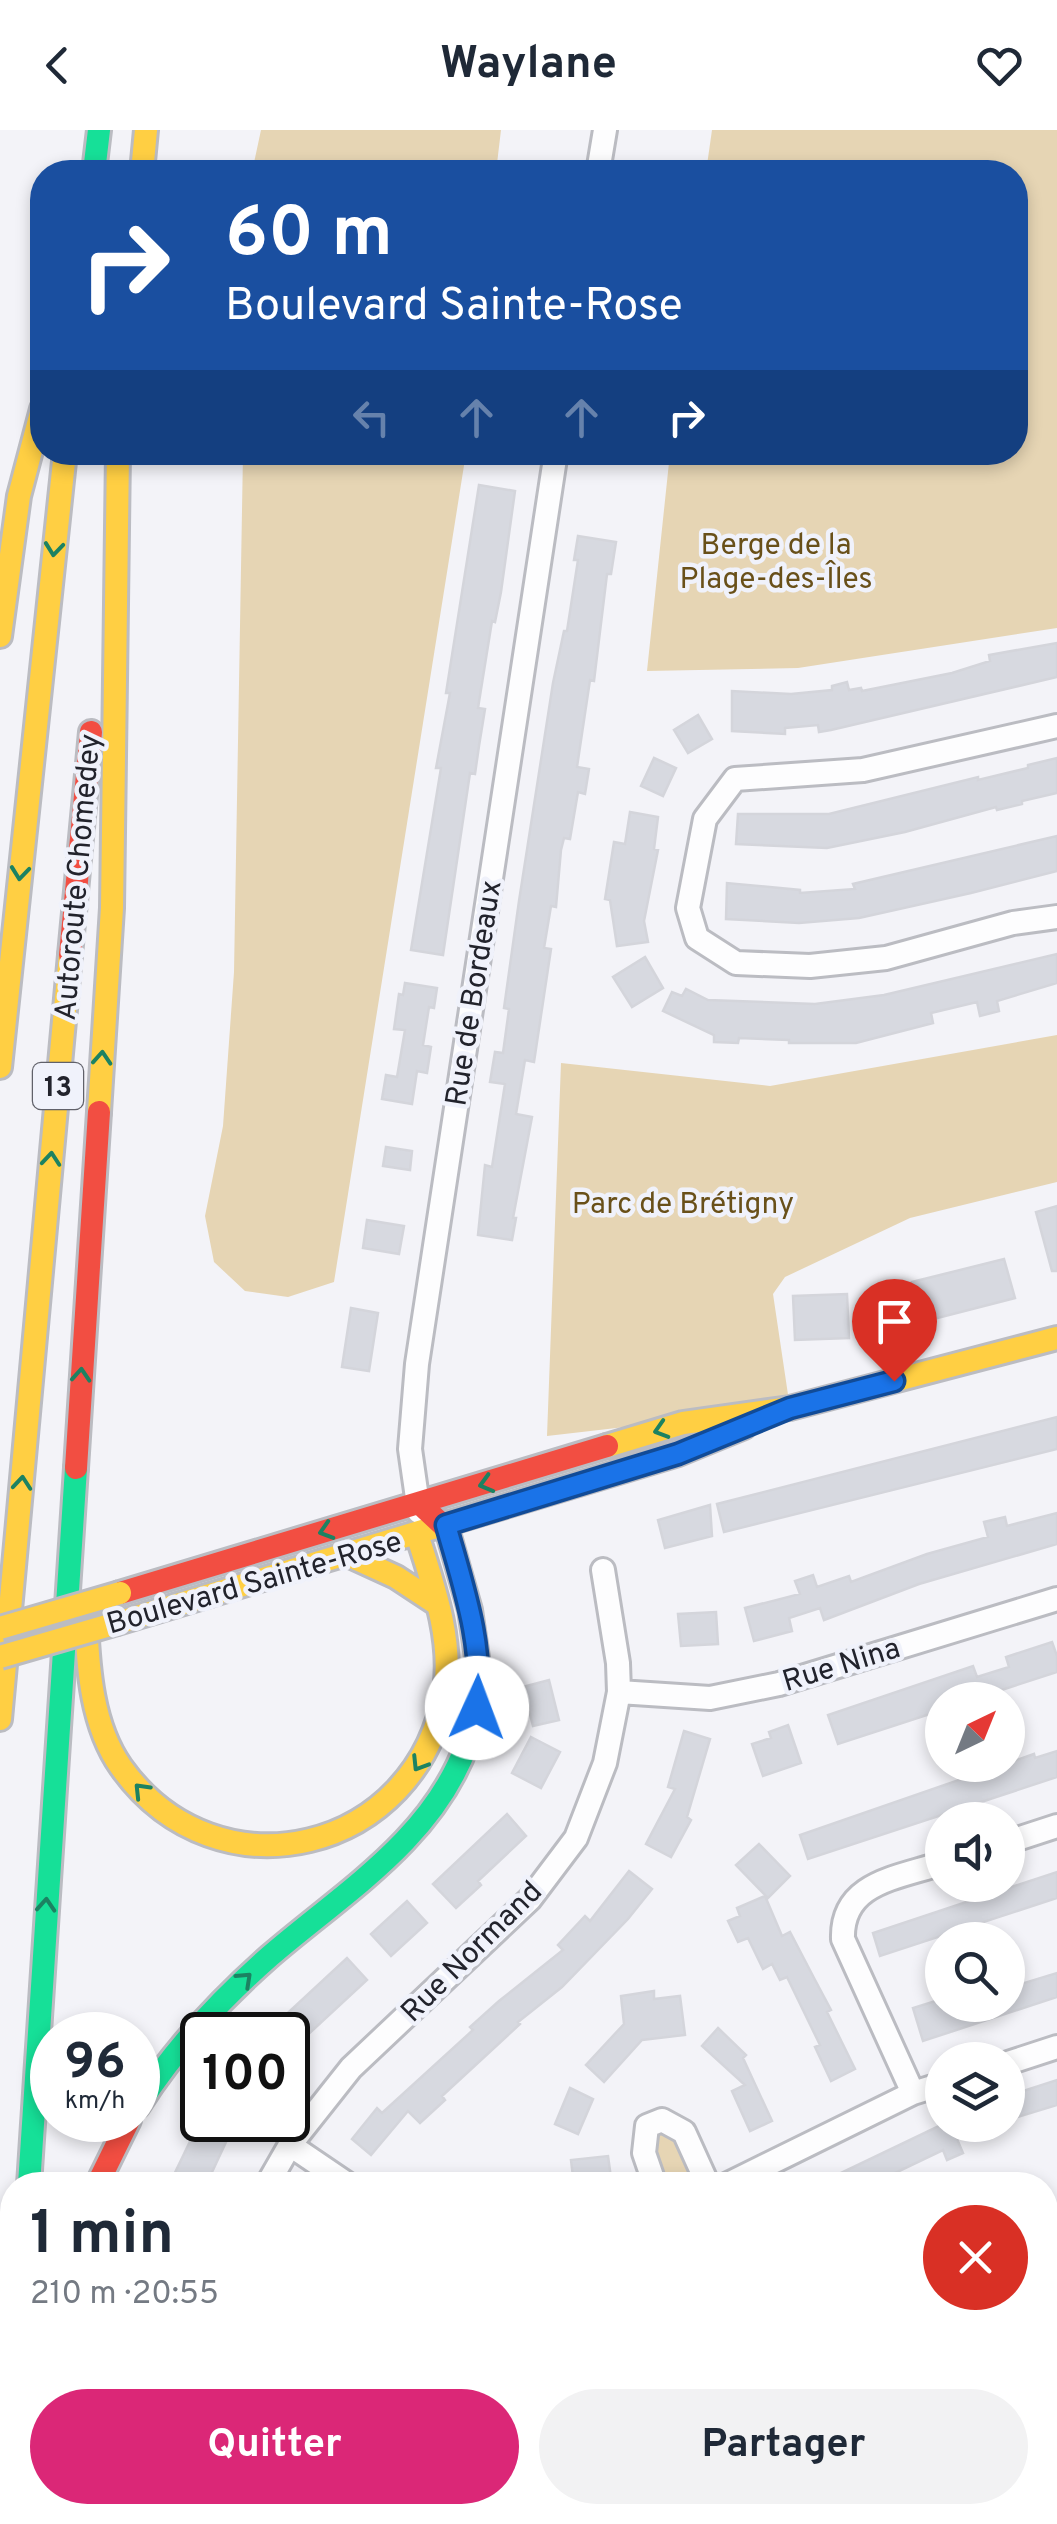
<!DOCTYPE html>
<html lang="fr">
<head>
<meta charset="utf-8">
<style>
  :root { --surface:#fff; --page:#f2f2f3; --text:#1f2937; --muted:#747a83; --accent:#db2777 }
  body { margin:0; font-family:Overpass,sans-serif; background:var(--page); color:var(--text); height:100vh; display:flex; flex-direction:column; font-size:38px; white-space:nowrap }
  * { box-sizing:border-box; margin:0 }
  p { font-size:32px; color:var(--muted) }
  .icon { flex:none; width:55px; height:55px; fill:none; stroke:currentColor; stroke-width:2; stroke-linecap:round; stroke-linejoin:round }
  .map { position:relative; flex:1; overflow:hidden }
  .drawer { position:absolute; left:0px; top:2042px; width:1058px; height:352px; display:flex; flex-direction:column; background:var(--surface); border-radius:40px 40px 0 0; box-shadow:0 5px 15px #0003 }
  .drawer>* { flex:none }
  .top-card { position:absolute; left:30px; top:30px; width:998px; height:305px; border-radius:40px; box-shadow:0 5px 15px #0003; background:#1a4fa0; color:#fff; overflow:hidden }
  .needle { width:65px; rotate:43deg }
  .controls { position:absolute; left:925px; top:1552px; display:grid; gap:20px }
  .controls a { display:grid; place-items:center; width:100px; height:100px; border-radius:50%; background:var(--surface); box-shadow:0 5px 15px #0003; font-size:50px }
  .speed { position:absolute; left:30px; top:1882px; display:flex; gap:20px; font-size:50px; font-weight:700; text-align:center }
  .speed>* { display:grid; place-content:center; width:130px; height:130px; border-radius:50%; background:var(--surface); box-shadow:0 5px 15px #0003; line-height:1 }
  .speed small { font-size:25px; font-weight:400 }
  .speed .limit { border:5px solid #111; border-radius:15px; background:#fff; color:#111 }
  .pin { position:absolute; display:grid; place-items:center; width:85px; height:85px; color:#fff; margin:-102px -42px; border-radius:50% 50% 50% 0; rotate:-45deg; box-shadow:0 0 10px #0007 }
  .pin .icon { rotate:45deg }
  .me { position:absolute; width:110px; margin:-55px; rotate:2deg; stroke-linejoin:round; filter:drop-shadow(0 0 8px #0008) }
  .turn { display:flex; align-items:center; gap:35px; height:210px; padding:0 30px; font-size:45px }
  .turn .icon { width:130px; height:130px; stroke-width:2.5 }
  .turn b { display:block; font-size:70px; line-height:85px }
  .lanes { display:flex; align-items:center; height:95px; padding:0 30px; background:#0003; justify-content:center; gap:50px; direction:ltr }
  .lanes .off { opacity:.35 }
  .round { display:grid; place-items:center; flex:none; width:105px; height:105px; border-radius:52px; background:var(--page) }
  .headline { display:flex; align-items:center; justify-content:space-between; height:170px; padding:0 30px }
  h1 { font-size:60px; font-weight:700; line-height:75px }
  .action { display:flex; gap:20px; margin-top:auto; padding:20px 30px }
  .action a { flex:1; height:115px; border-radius:60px; background:var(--accent); color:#fff; font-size:40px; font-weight:700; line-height:115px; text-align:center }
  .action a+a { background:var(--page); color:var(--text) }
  header { display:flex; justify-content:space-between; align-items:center; height:130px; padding:0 30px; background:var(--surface); font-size:45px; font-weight:700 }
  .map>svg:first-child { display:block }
  .green { fill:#e6d5b4 }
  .building { fill:#d7d9e0; stroke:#d4d5db; stroke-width:2.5 }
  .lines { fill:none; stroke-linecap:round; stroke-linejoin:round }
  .street-casing { stroke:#bbbcc2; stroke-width:28 }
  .fast-casing { stroke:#bbbcc2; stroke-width:28 }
  .slow-casing { stroke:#bbbcc2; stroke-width:28 }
  .jam-casing { stroke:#bbbcc2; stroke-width:28 }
  .street { stroke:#fdfdfe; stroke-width:22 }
  .fast { stroke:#16e098; stroke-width:22 }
  .slow { stroke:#ffcf43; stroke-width:22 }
  .jam { stroke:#f24e42; stroke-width:22 }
  .slow-bridge-casing { stroke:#bbbcc2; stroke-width:28; stroke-linecap:butt }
  .slow-bridge { stroke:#ffcf43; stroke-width:22 }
  .oneway { stroke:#1c8262 }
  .route-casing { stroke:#114b97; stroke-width:25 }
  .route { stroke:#1a73e8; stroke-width:18 }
  .labels { text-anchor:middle; stroke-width:9; stroke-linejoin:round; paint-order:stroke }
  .shield { fill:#f0f2fb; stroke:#60616a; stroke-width:2.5 }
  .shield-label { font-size:28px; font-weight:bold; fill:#22232c }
  .park-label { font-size:30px; fill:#695019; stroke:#f0f2fb }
  .street-label { font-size:30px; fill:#22232c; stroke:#f0f2fb }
</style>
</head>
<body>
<header><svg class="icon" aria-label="back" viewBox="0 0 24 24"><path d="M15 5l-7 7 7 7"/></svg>Waylane<svg class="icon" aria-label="heart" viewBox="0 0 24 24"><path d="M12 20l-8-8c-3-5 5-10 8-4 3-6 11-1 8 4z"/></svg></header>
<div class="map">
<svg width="1057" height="2394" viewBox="0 0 1057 2394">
  <rect width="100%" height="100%" fill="#f3f3f8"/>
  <path class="green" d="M261,0H501L496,42H252Z
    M712,0H1057V498L798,538L647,541L670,323L1015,322V42H706Z
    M243,323H466L334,1152L288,1167L245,1161L214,1132L205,1086L223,996L234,842Z
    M1057,905V1052L910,1088L785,1147L773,1164L790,1278L547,1306L561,933L770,956Z
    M662,1990L708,2055H655L647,1996Z
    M1045,2170L1057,2196V2394H874L868,2383L1045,2382Z"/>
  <path class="building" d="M479,355L515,361L501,462L495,492L492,491L478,578L485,579L479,616L475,644L470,643L443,825L411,820L441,638H436L450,563H446Z
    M578,406L616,412L611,444H607L594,551L590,550L577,637L589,639L585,664L578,662L570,709L564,708L561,720L556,777L551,776L544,818L551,819L534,932L525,930L516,984L532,987L513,1088H516L512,1110L478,1105L485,1035L492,1037L505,954L490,952L495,922L503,923L509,879L504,878L519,771L553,553L564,501H567L578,430H574Z
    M1057,513V547L831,600L819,602L818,595L785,598V604L732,601V561L791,564L832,560V556L847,552L849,560L861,558L862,561L952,543L990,531L989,525Z
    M698,585L712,609L688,623L674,600Z
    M654,628L676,638L663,666L641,656Z
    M1057,628V663L1022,671V674L997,680L996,677L905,702L827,718L736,714L738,684H829L978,647V650L1028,638V635Z
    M630,682L658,687L654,719L658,720L644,791L648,812L617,816L610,770L605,769L614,712L625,714Z
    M1057,706V741L971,763L859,788L799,793L726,789L727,753L800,760V763L855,759L853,754Z
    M1057,824V853L997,871L999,881L980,886L977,872L931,883L933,893L856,913H789V910L739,908L738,913L714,912V905L663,881L672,862L682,866L686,859L708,870L815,874L884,865Z
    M645,827L663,858L632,877L613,847Z
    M405,853L437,858L434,878L429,877L423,915L431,917L427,943L417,941L412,974L382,969L386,945L397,947L405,900L394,899L399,864L403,865Z
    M386,1017L412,1021L410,1040L383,1036Z
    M1057,1076V1141H1052L1036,1082Z
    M367,1090L404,1096L399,1124L363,1118Z
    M1004,1129L1015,1168L922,1192L912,1152Z
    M847,1164L849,1208L795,1210L793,1166Z
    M351,1178L378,1183L369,1241L342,1237Z
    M1057,1287V1319L724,1402L717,1374Z
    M710,1375L712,1406L665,1418L658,1390Z
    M1057,1383V1414L919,1454L824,1490L820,1478L789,1488L792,1501L754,1511L745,1478L800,1464L795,1451L813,1445L817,1457L849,1446L851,1452L927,1424L988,1407L984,1392L1005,1387L1007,1396Z
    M716,1482L718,1514L681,1516L678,1484Z
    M1052,1512L1057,1526V1542L983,1566L984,1570H942V1580L838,1614L828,1585L973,1536L977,1547L1009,1537L1006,1527Z
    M549,1550L559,1590L533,1596L523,1557Z
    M788,1595L801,1633L763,1646L752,1614L771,1608L769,1602Z
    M684,1601L710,1609L687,1687L691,1690L671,1727L646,1714L675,1659L668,1657Z
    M531,1607L560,1622L541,1658L512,1643Z
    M1057,1621V1647L808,1729L800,1705L1034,1624L1035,1628Z
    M507,1684L526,1706L478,1751L481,1755L456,1778L433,1754Z
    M759,1714L790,1746L768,1768L736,1735Z
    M629,1741L652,1759L628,1789L562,1857L518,1892L520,1894L442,1966L445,1970L420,1993L408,1981L371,2025L352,2009L377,1978L382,1983L473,1900L470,1897L499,1871L563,1820L558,1815L585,1786L590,1791Z
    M1057,1742V1768L880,1826L873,1803Z
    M765,1766L782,1806L790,1802L814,1848L831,1880L827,1882L855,1939L831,1951L815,1917L820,1915L787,1847L780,1850L772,1834L763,1839L748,1808L738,1812L728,1791L740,1786L737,1778Z
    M407,1771L427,1793L391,1826L371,1804Z
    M347,1828L367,1850L288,1923V1905H273L282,1896L278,1892Z
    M1057,1843V1867L923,1911L913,1878L942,1869V1875H1008V1858Z
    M654,1861V1869L680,1866L685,1905L642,1910L604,1952L586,1935L624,1894L621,1866Z
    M718,1898L746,1925L743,1928L772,1991L750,2001L732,1961L745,1955L702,1916Z
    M1057,1950V1975L1008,1990V1966Z
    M570,1958L593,1969L578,2004L555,1994Z
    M941,1995H951L963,2023L947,2030L943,2020L870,2055H816Z
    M197,1997L226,2012L206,2055H169Z
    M608,2026L612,2055H574L571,2030Z"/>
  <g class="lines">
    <defs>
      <path id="street" d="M598,42L605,0
        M1057,596L863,640L735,649L705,689L688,778L697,808L736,833L810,836L886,828L1013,793L1057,787
        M419,1382L410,1319L417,1234L556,322
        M619,1562L710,1568L779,1554L1057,1469
        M1008,1712L1057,1696
        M1008,1933L1057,1917
        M913,1963L843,1809C841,1752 898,1748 942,1733
        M290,2015L349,2055
        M267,2055L290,2015L351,1938L530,1769L576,1708L605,1633L619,1562L618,1533L603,1440
        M655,2055L644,2023L647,1996L662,1990L684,2002L708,2055
        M726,2055L913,1963L942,1954
        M1045,2170L1057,2196
        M183,2394L185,2382"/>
      <path id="fast" d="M94,42L99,0
        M138,1976C174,1919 219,1871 270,1826C343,1763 433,1709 467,1614
        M29,2055L76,1338"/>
      <path id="slow" d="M142,42L146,0
        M0,506L19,366L42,279
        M0,937L65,322
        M99,982L112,778L118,322
        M607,1316L683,1293L790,1278L1057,1208
        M348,1425L396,1447L437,1474
        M86,1491C88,1539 92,1596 121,1637C217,1772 419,1723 445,1560C453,1508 432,1452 417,1404
        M117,1493L678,1324L744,1297
        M0,1589L70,825"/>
      <path id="jam" d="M70,825L91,602
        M76,1338L99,982
        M420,1374L447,1399L470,1480L479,1541L474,1594L467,1614
        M120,1463L607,1316
        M97,2055L129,1990
        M4,2394L12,2301"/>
    </defs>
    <use href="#street" class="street-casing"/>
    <use href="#fast" class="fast-casing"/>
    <use href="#slow" class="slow-casing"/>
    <use href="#jam" class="jam-casing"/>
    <use href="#street" class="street"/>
    <use href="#fast" class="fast"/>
    <use href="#slow" class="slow"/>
    <use href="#jam" class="jam"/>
    <defs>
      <path id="slow-bridge" d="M0,1498L120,1463
        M0,1527L117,1493"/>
    </defs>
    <use href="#slow-bridge" class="slow-bridge-casing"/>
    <use href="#slow-bridge" class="slow-bridge"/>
  </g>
  <defs><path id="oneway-chevron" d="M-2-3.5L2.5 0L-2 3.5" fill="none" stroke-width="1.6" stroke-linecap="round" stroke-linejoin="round" transform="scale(2.5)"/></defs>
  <g class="oneway">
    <use href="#oneway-chevron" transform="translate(54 419) rotate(96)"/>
    <use href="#oneway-chevron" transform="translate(20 743) rotate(96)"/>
    <use href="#oneway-chevron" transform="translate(102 928) rotate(-86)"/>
    <use href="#oneway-chevron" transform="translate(51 1029) rotate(-85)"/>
    <use href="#oneway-chevron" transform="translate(81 1245) rotate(-86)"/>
    <use href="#oneway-chevron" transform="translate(661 1300) rotate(163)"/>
    <use href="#oneway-chevron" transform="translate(22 1353) rotate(-85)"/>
    <use href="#oneway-chevron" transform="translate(486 1354) rotate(164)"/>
    <use href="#oneway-chevron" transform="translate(326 1401) rotate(163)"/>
    <use href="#oneway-chevron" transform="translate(419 1634) rotate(122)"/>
    <use href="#oneway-chevron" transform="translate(141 1660) rotate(-134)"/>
    <use href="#oneway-chevron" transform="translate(46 1775) rotate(-86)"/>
    <use href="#oneway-chevron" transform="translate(245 1849) rotate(-43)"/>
  </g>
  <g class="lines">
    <defs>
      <path id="route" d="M477,1578C484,1514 463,1456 446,1395L678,1324L790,1278L894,1251"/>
    </defs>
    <use href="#route" class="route-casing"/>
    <use href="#route" class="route"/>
  </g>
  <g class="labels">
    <rect class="shield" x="33" y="933" width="50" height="46" rx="8"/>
    <g class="shield-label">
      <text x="58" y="966">13</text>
    </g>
    <g class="park-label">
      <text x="776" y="424">Berge de la<tspan x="776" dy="34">Plage-des-Îles</tspan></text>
      <text x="683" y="1083">Parc de Brétigny</text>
    </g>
    <g class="street-label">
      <text transform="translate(77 747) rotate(-85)" y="10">Autoroute Chomedey</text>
      <text transform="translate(473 863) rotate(-81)" y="10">Rue de Bordeaux</text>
      <text transform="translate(254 1452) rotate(-16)" y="10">Boulevard Sainte-Rose</text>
      <text transform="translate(841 1534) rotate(-17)" y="10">Rue Nina</text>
      <text transform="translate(471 1821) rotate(-45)" y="10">Rue Normand</text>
    </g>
  </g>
</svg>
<div class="controls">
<a><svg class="needle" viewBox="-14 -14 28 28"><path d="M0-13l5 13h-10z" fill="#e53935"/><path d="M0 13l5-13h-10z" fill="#747a83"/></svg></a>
<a><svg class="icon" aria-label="sound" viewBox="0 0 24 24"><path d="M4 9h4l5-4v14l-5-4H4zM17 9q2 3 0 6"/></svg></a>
<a><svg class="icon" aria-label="search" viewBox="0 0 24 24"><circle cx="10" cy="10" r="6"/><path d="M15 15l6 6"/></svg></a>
<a><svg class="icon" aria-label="layers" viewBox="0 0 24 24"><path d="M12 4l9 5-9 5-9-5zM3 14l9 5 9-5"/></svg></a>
</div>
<div class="speed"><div>96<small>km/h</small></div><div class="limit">100</div></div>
<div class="pin" style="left:894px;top:1251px;background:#d93025"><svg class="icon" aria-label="arrive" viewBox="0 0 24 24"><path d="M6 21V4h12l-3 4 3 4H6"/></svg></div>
<svg class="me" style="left:477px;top:1578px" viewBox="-20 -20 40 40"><circle r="19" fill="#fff"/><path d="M0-13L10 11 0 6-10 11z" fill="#1a73e8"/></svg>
<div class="top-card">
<div class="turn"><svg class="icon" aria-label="right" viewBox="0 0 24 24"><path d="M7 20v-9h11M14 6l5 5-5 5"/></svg><div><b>60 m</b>Boulevard Sainte-Rose</div></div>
<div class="lanes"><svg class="icon off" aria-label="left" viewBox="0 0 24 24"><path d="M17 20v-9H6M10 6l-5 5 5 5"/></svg><svg class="icon off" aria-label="ahead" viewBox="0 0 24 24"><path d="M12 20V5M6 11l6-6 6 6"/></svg><svg class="icon off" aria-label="ahead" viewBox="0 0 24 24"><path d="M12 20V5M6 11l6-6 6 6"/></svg><svg class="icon" aria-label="right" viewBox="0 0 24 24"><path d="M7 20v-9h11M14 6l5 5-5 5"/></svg></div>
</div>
<section class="drawer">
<div class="headline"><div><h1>1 min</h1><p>210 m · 20:55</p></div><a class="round" style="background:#d93025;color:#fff"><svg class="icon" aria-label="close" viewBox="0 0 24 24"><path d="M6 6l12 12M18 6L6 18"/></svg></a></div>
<div class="action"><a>Quitter</a><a>Partager</a></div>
</section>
</div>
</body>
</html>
